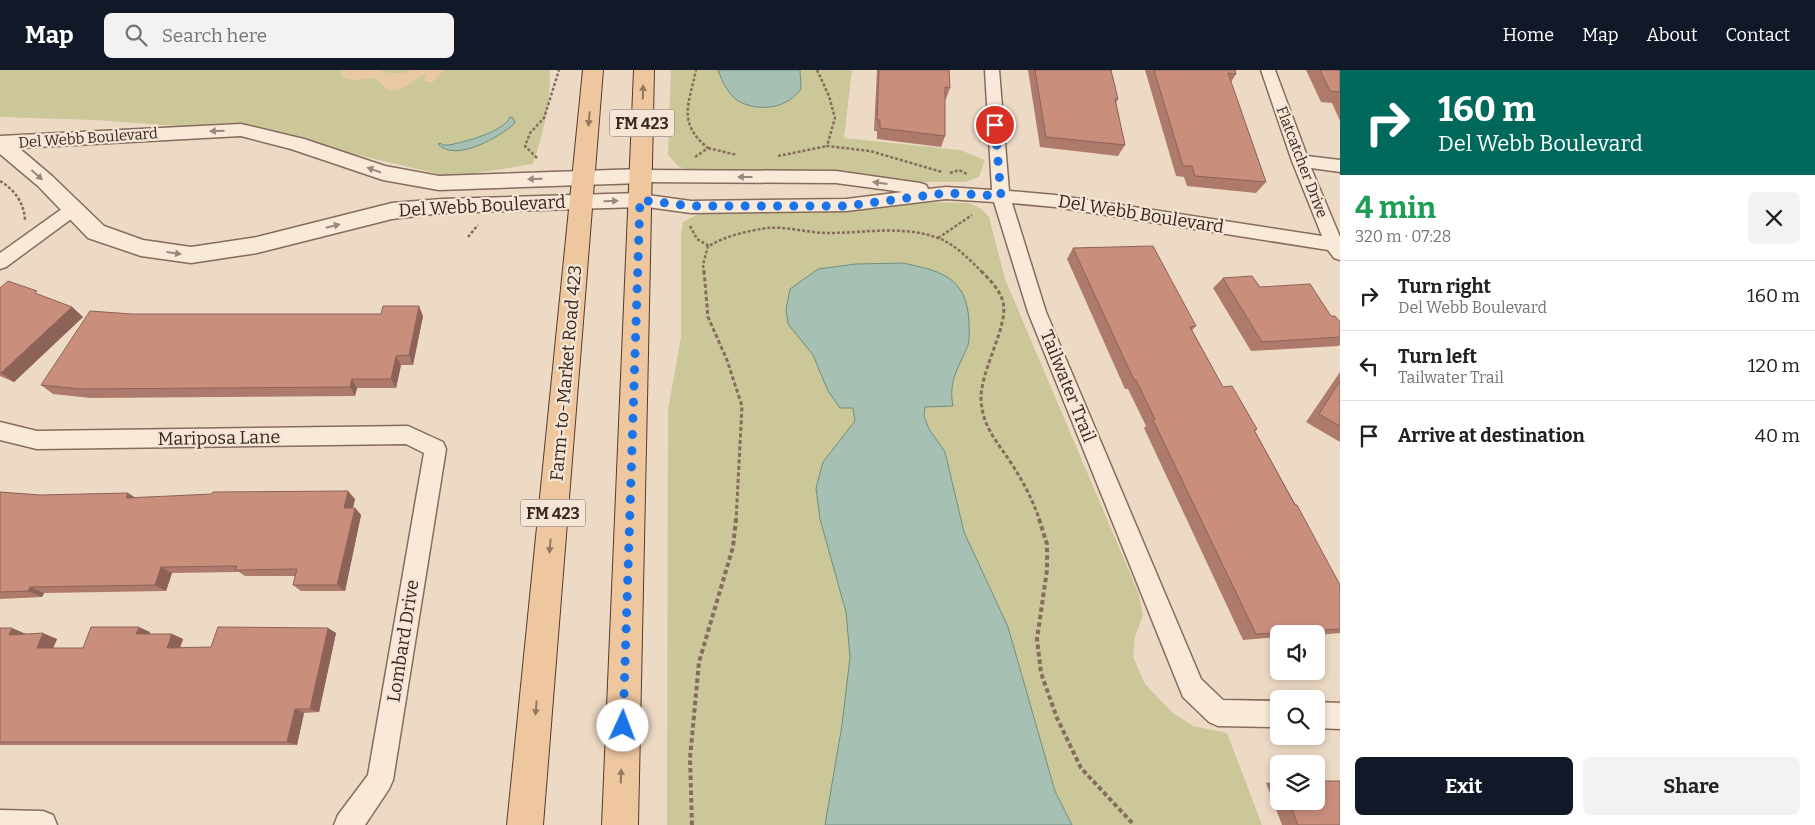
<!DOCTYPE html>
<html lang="en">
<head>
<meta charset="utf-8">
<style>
  :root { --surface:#fff; --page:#f2f2f2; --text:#202124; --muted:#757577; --line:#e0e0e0; --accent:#111827 }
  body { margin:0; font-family:Bitter,serif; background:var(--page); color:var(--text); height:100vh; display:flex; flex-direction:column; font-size:19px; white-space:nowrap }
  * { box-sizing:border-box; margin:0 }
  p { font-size:16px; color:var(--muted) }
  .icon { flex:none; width:28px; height:28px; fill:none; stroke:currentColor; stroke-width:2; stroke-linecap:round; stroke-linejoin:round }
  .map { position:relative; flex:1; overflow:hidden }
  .panel { display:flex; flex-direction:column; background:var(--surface); width:475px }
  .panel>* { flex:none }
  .guide { background:#00695c; color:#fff; overflow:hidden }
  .tools { position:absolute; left:1270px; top:555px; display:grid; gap:10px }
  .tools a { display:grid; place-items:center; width:55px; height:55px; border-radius:8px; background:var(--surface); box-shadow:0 2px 8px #0003; font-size:25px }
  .pin { position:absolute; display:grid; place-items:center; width:42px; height:42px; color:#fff; margin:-21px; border:2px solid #fff; border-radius:50%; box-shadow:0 1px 5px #0007 }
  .me { position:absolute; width:55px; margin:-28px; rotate:2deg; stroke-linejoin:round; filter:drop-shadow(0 0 4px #0008) }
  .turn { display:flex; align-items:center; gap:18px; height:105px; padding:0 15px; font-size:22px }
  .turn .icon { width:65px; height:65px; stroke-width:2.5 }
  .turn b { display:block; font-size:35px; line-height:42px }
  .round { display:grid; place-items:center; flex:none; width:52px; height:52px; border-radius:8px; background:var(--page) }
  .overview { display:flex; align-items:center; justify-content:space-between; height:85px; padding:0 15px }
  h1 { font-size:30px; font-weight:700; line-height:38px; color:#1e9e55 }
  .cta { display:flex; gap:10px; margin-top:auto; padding:10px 15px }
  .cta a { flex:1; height:58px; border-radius:8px; background:var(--accent); color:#fff; font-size:20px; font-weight:700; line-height:58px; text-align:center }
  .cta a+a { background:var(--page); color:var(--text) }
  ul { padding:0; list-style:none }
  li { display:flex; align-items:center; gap:15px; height:70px; padding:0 15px; border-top:1px solid var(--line) }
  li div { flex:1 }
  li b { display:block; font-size:19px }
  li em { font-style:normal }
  header { display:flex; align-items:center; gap:30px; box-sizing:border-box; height:70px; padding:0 25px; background:var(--accent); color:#fff }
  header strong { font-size:24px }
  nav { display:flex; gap:28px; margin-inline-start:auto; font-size:18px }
  .search { width:350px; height:45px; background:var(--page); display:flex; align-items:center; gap:12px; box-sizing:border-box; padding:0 18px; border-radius:8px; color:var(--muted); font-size:19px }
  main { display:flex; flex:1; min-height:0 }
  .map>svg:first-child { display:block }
  .green { fill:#cbc799 }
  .sand { fill:#e8c9a4 }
  .water { fill:#a7c0b4; stroke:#6e8f80 }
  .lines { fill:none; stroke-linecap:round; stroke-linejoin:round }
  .minor-casing { stroke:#876b5c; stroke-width:3 }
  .tertiary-casing { stroke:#876b5c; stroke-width:3 }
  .primary-casing { stroke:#553a30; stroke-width:2 }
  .path-far2 { stroke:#876b5c; stroke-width:2.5; stroke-dasharray:3 2; stroke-linecap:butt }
  .path-far1 { stroke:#876b5c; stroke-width:3; stroke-dasharray:4 2.5; stroke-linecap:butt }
  .path { stroke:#876b5c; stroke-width:4; stroke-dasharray:4.5 3; stroke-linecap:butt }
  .minor { fill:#f8e9d8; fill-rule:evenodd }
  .tertiary { fill:#f8e9d8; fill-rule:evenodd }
  .primary { fill:#eec79f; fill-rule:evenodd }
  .wall { fill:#ae7a6c }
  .shaded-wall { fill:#8d6358 }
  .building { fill:#ca8e7d; stroke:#8d6358 }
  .oneway { fill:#93775f }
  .oneway2 { fill:#98887c }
  .route { stroke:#1a73e8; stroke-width:9; stroke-dasharray:0 16.2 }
  .labels { text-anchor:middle; stroke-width:4.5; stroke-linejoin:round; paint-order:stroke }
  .far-street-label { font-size:15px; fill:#38271f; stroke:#f4e5d5 }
  .shield { fill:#f4e5d5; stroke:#706056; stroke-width:1 }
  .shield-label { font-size:16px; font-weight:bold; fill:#38271f }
  .street-label { font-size:18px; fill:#38271f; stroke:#f4e5d5 }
</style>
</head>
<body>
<header>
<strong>Map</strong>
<div class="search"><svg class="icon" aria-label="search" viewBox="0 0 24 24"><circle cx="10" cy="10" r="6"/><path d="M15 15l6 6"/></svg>Search here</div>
<nav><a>Home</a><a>Map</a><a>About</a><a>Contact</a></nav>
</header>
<main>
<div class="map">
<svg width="1340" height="755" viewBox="0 0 1340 755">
  <rect width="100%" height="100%" fill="#eddac5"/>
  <path class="green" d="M0,0H550C550,36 544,61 533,94L451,107L303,72L190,57L95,50L0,47Z
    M671,0H852L844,68L960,80L985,90L979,107L965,112H911L696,101L679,97L668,85Z
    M917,132L969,133L982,139L989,147L1005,209L1138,522L1143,545L1135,567L1133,587L1145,614L1173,643L1193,656L1227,663L1262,755H667L668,340L681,267V165L683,152L703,142L858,140Z"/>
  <path class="sand" d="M342,0H377L390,3H403L413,0H444L433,12H426L425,8L427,4H425C413,10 396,30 382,15C380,13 379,11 377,9C364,6 355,14 342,7Z"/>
  <path class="water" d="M718,0H800L801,19C788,37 764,42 742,33C730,28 722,12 718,0Z
    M510,47L513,48L515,53C500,67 455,93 438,74L440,73L443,75H449C464,72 504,62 510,47Z
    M903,193C941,201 967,207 969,252C969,259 970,268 968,275C959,298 948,310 953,336L925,337L924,346L929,359L945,382L964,462L1008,557L1055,721L1072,755H825L842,655L850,587L846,542L820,449L816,418L823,392L855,351L853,338H840L828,321L813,285L788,254L786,239L790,219L818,199L856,194Z"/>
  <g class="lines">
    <defs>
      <path id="minor" d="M985,0H999L1009,121L1055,125L1322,166L1292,91L1261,0H1275L1307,86L1340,90V102L1311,98L1340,167V190L1334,188L1328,180L1055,137L1012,133L1046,242L1201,609L1223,630L1279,631V657L1218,656L1209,652L1183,627L1028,242L994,132L946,129L846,141L691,143L640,136L634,134L631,130L634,126L640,124L691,131L846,129L903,122L836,113L641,112L635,110L633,106L635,102L641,100L836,101L920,113L926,115L928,119L946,117L992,120Z
        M72,134L78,136L81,140L78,144L6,197L0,199V183L66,136Z
        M0,352L37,361L408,356L443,372L446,379L393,710L389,719L365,755H334L338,745L368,705L424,383L406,374L37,379L0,370Z
        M1316,632L1340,633V659L1316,658Z
        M0,740L43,741L53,745L57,755H0Z"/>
      <path id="tertiary" d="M241,54L304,69L385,96L439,106L641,99L648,101L651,106L648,111L641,113L439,120L383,110L291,79L241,66L19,78L52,106L104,156L143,170L191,177L257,167L392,133L442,129L640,123L647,125L651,130L647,135L640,137L442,143L392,149L257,183L191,193L141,186L88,168L38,116L0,84V66Z"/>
      <path id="primary" d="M583,0H603L543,755H507Z
        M634,0H654L638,755H602Z"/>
    </defs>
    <use href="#minor" class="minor-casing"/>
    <use href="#tertiary" class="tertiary-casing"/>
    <use href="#primary" class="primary-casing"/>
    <path class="path-far2" d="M817,0L829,26L835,48L827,76L870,81L942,102
      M708,78L737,85
      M778,86L827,76
      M695,87L708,78C677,53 689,34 696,0
      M537,88L525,76L530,63L544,48L559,0
      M950,103L959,100L967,104
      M0,111C15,120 24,133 25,150
      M690,156L697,169L709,176C725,166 748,161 767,158C786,156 808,163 828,163C864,163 902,155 938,168C955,174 970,190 983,203
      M468,167L478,155
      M938,168L972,145
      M704,203L703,195L708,176"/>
    <path class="path-far1" d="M704,201L708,247L727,290L742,336L736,451
      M981,201C990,210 1000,220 1003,232C1009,255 981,299 981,328C982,358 998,372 1013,396C1024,413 1033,431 1040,451"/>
    <path class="path" d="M1039,449L1047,474V500L1037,569L1041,603L1057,648L1081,698L1134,755
      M692,755L690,688L699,592L733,477L736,449"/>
    <use href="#minor" class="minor"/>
    <use href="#tertiary" class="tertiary"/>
    <use href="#primary" class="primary"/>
  </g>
  <path class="wall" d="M877,0H949L950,18L946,29H945V66L941,77L877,69V61H874Z
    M1028,0H1111L1118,29L1116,33L1125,75L1118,86L1040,77Z
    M1145,0H1235L1236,4L1231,12L1266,112L1256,123L1187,116L1184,107L1176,106Z
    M1306,0H1340V51L1332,33L1321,32Z
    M1073,178L1196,256L1192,260L1223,317L1257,359L1255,361L1340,515V563L1316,565V564H1279V567L1243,570L1144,358L1146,356L1128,319H1125L1067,189Z
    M1223,208L1260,217L1340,252V275L1338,276L1251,281L1213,218Z
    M0,218L42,226L72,237L83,247L14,312L0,306Z
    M132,244L423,246L413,295H401L396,318H357L355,326L91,328L53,324L41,315Z
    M1340,302V372L1306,352Z
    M0,422L40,425L128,423L135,428L355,429L353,438H355L361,445L345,521H301L293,515L295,506H245L239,502L172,503L166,521L44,523L42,527L0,529Z
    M0,558L26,564L57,569L53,578H83L150,562V564H172L183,569L180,578L211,577L328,558L336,563L319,642L304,643L297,675H0Z
    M1279,711V731H1316L1340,755H1282L1266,713Z"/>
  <path class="shaded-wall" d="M419,236L423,246L413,295L409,285Z
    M72,237L83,247L14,312L1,303Z
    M396,286L401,295L396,318L391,309Z
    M352,309L357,318L355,326L350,317Z
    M348,421L355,429L351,445L344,438Z
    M128,423L139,430L126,428Z
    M355,438L361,445L345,521L337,515Z
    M161,497L172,503L166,521L155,515Z
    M30,517L44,523L42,527L28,521Z
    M139,557L150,562L148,570L136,564Z
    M12,558L26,564L24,570L9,565Z
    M328,558L336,563L319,642L310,639Z
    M43,563L57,569L51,583L37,578Z
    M172,564L183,569L178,583L167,578Z
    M295,639L304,643L297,675L287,672Z"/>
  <path class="building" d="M879,0H949L950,18L945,17V66L880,58V50H877Z
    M1035,0H1111L1118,29H1115L1125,75L1046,67Z
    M1154,0H1235L1236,4L1228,3L1266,112L1195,106L1192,96H1183Z
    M1320,0H1340V22L1330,21Z
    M1153,176L1196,256L1190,257L1223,317L1232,316L1257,359L1254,360L1295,435H1297L1340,515V559L1256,564L1153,350L1155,349L1136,310H1134L1073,178Z
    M1252,206L1260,217L1310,214L1331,246H1335L1340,252V267L1262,272L1223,208Z
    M8,211L37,221L35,223L72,237L1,303L0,302V218Z
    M383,236H419L409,285L396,286L391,309H352L350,317L80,319L41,315L90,241L132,244H381Z
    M1340,311V356L1319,344Z
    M348,421L344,438H355L337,515H293L297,499L235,500L237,496L161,497L155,515L30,517L28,521L0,522V422L40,425L128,423L126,428L212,424L213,422Z
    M91,557H139L136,564H172L167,578L211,577L218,557L328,558L310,639H295L287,672H0V558H12L9,565L43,563L37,578H83Z
    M1316,711H1340V755H1298L1289,731H1316Z"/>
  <defs><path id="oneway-solid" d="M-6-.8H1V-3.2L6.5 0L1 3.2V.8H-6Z" transform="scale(1.25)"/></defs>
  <g class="oneway">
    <use href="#oneway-solid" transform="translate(643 22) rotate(-88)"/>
    <use href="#oneway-solid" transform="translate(589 49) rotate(95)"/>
    <use href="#oneway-solid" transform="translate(550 476) rotate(95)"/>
    <use href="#oneway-solid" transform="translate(536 638) rotate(95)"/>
    <use href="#oneway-solid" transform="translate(621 706) rotate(-88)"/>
  </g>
  <g class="oneway2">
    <use href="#oneway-solid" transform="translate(217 61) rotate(178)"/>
    <use href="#oneway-solid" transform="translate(374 100) rotate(-161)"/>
    <use href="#oneway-solid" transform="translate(37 105) rotate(41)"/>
    <use href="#oneway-solid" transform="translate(745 107) rotate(-180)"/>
    <use href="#oneway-solid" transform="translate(535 109) rotate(178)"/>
    <use href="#oneway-solid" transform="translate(880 113) rotate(-172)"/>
    <use href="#oneway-solid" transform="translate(611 131) rotate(-1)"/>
    <use href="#oneway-solid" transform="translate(333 156) rotate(-14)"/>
    <use href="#oneway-solid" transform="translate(174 183) rotate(8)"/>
  </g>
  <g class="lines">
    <path class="route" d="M623,656L640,130L691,136H846L946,123L1001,126L995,55"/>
  </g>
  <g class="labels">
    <g class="far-street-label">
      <text transform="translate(88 68) rotate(-4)" y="5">Del Webb Boulevard</text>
      <text transform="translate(1302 92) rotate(69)" y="5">Flatcatcher Drive</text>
    </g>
    <g class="shield">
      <rect x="609.5" y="39.5" width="65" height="27" rx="4"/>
      <rect x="520.5" y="429.5" width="65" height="27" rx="4"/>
    </g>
    <g class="shield-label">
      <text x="642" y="59">FM 423</text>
      <text x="553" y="449">FM 423</text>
    </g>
    <g class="street-label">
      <text transform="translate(482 136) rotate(-3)" y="6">Del Webb Boulevard</text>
      <text transform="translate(1141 144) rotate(9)" y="6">Del Webb Boulevard</text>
      <text transform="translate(566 303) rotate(-85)" y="6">Farm-to-Market Road 423</text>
      <text transform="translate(1068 316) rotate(68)" y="6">Tailwater Trail</text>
      <text transform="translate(219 368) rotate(-1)" y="6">Mariposa Lane</text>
      <text transform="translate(403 571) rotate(-81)" y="6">Lombard Drive</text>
    </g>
  </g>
</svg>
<div class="tools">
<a><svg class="icon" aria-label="sound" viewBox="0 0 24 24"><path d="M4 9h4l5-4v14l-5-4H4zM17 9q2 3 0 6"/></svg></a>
<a><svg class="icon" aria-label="search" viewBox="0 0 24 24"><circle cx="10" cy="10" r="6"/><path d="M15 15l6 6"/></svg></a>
<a><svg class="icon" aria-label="layers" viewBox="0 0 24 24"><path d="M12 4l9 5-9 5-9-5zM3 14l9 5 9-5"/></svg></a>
</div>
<div class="pin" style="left:995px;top:55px;background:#d93025"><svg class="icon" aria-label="arrive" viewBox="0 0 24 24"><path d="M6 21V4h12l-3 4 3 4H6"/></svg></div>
<svg class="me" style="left:623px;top:656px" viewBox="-20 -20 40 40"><circle r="19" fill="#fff"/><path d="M0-13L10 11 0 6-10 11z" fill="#1a73e8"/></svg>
</div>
<section class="panel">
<div class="guide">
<div class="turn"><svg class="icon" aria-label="right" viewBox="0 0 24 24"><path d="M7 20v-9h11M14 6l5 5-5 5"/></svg><div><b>160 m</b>Del Webb Boulevard</div></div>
</div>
<div class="overview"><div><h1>4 min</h1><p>320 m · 07:28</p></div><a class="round"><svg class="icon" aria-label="close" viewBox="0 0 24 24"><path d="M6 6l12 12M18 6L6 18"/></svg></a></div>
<ul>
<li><svg class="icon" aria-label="right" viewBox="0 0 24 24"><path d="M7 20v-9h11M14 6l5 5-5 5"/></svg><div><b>Turn right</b><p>Del Webb Boulevard</p></div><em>160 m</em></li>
<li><svg class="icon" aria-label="left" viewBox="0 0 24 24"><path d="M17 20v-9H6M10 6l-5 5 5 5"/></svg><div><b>Turn left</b><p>Tailwater Trail</p></div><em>120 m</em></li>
<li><svg class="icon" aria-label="arrive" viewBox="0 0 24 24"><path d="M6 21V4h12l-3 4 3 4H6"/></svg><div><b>Arrive at destination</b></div><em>40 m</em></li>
</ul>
<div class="cta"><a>Exit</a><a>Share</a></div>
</section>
</main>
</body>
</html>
